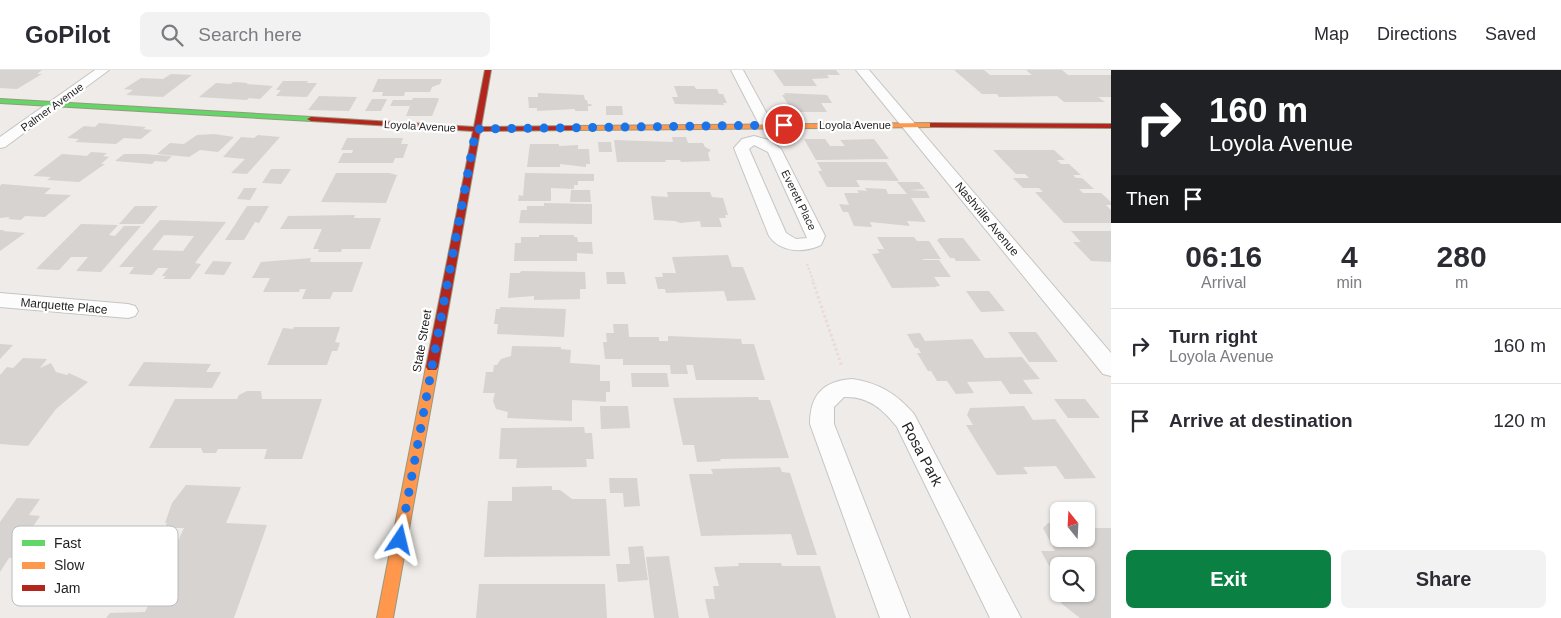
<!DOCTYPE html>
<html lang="en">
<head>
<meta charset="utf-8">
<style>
  :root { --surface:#fff; --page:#f2f2f3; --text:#2b2b33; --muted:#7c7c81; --line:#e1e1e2; --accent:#0b8043 }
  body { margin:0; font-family:Arial,sans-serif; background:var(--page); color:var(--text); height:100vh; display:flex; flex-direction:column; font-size:19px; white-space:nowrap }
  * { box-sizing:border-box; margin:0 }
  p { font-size:16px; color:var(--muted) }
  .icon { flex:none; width:28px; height:28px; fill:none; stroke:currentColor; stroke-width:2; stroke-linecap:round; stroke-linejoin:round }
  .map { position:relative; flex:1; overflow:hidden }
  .side { display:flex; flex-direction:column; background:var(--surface); width:450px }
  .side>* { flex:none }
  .top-card { background:#202124; color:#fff; overflow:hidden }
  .needle { width:32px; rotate:342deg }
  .buttons { position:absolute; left:1050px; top:432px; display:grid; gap:10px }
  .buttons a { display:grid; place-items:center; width:45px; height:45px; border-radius:8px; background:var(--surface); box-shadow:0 1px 4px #0004; font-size:25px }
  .pin { position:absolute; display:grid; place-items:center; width:42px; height:42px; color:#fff; margin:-21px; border:2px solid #fff; border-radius:50%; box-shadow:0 1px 5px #0007 }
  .me { position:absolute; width:55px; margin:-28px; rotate:10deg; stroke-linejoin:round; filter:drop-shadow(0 0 4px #0008) }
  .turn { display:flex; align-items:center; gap:18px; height:105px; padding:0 15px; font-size:22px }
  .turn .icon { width:65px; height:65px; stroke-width:2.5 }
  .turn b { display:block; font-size:35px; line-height:42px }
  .then { display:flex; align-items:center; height:48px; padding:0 15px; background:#0003; gap:10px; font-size:19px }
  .eta { display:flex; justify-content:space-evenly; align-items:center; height:85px; text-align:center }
  .eta b { font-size:30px; font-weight:700; line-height:35px }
  .primary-button { display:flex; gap:10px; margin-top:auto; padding:10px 15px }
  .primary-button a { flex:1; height:58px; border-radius:8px; background:var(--accent); color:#fff; font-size:20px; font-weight:700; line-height:58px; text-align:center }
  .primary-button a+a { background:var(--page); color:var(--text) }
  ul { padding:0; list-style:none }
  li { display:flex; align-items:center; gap:15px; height:75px; padding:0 15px; border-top:1px solid var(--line) }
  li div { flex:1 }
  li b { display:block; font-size:19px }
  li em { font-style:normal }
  header { display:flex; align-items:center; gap:30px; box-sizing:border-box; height:70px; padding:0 25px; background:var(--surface); border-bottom:1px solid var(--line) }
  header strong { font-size:24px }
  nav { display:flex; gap:28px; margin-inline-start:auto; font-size:18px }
  .search { width:350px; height:45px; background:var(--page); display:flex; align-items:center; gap:12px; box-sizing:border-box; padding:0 18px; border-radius:8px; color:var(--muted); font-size:19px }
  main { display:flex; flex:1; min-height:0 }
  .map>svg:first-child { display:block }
  .building { fill:#d6d3d1; fill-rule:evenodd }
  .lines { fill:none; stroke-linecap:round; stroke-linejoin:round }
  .street-casing { stroke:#c6c5c4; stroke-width:2 }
  .fast-casing { stroke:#99987f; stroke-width:2 }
  .slow-casing { stroke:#99987f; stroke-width:2 }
  .jam-casing { stroke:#99987f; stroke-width:2 }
  .path-far1 { stroke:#ecd9da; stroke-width:2.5; stroke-dasharray:2 2; stroke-linecap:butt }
  .path { stroke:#ecd9da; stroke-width:3; stroke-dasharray:2.5 2.5; stroke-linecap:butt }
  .street { fill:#fcfcfc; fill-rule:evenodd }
  .fast { fill:#63d668; fill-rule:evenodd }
  .slow { fill:#ff974d; fill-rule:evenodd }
  .jam { fill:#b3261e; fill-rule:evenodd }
  .route { stroke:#1a73e8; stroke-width:9; stroke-dasharray:0 16.2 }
  .labels { text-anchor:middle; stroke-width:4.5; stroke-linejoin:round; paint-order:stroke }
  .far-street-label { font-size:11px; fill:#1f1f1f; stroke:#fff }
  .street-label { font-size:12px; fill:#1f1f1f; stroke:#fff }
  .near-street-label { font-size:15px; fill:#1f1f1f; stroke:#fff }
  .key { fill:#fff; stroke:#bcbcbc; stroke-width:1 }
  .key-label { font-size:14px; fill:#1f1f1f }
</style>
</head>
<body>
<header>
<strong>GoPilot</strong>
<div class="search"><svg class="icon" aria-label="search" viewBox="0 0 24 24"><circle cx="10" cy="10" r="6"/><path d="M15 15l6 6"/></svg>Search here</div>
<nav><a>Map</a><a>Directions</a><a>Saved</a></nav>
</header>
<main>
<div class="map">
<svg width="1111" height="548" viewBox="0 0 1111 548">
  <rect width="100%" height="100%" fill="#eeebe8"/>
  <path class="building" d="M0,0H42L37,4H42L17,19L0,18Z
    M773,0H836L840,5H827L829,8L812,9L817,16H784Z
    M954,0H984L990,5H1032L1026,0H1062L1068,5H1111V27H1098L1105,32H1064L1057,26L999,27L997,24H982Z
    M171,4L192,5L163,27L126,25L133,20L124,19L141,8L163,9Z
    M378,9H442L440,14L432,17L430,22H405L404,26H382L383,22H372Z
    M283,11H308L307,13H317L307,27L276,26L281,20H276Z
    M233,12L248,13L246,14L273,16L260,29L249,28L247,30L199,27L216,13L231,14Z
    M674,16H694L696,19H717L719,24H723L727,33H723L724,35L675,34L672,27H678Z
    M538,23L584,25L585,30H587L588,34H591L592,36H588V41H575V39L537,41V38H529L528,27H538Z
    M784,23L827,25L832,33H821L827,42H793L782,25H785Z
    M319,26L357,27L349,41L308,40Z
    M413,28H437L439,29L432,46H406L410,36H390L393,30H412Z
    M372,29H387L381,41H365Z
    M606,36H622L623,45H606Z
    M99,53L134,56L146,57L143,59L152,60L141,69L124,68L116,74L75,72L79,69L67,68L84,56L95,57Z
    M214,64L234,67L218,82L200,80L189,87L157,84L170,73L184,74L197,65Z
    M258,65L280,67L247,104L231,103L245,89L223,87L241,67L254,68Z
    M672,67H686L688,73H703L705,77L711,80L708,83L710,91L681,92L680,90H665L666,92H617L614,70L673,72Z
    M347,68H403L401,74H408L403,88H395L393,93H338L343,83H352L353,80H341Z
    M804,69H825L830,76H845L840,70L874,69L889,89L816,90Z
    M598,72H611L612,82H599Z
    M530,74H559V76L578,75V79H589L590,94H586V97L560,94V97H527Z
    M993,80H1054L1065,90H1057L1061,94H1069L1081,105H1073L1076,108H1082L1094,119H1079L1083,123H1101L1111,132V135H1106L1111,140V153H1064L1035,122H1043L1039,118H1023L1013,108H1029L1025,104H1016Z
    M91,82L107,83L103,86L109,87L101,94H105L79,112L47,110L51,107L33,106L62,84L87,86Z
    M124,84H144L172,86L166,92L155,91L152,94L115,91Z
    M817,92H886L899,111L856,110L860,117H827L818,101H822Z
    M271,99H291L281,114L262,113Z
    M336,103H389L397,105L386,133L321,132Z
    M525,103L594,104V111H578V115H574V119L551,118V131H518L519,125L523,126Z
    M897,112H919L925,119L909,120L926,121L930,128H911L926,152L907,151L910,156L870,152L872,157L854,156L848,142H843L839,134L849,135L844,123H859L857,120L867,121L865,118L886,119L888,124H907Z
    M2,114L51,118L44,124L71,125L45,147L25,146L21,150L8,149L10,147L0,148V116Z
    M244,118H257L250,130L237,129Z
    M571,120H590L591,132H570Z
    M667,122H710L712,127L723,128L728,145H725L726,148H719L722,157H701L700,151L680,153L675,151L654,150L651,126L668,127Z
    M544,133L592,134V154L519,153L521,140H527V136H544Z
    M135,136H158L143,154H119Z
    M247,136H269L259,153L255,152L244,170H225Z
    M355,145L354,148H381L370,179H342L341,182H318L319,179H313L322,159H280L288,146Z
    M160,150L226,152L195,193L201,194L190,209H163L166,206H162L168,198H158L152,205L129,204L134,197H119ZM164,165L194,166L183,181L152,180Z
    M81,154L118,155L109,165L115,166L124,156H141L101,202L76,201L88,187H71L59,200L36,199Z
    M0,160H4L3,161L25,163L0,181Z
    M1071,161H1111V192L1091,191L1073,172H1081Z
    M539,165H574V167H577L578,172H592L593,184L577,183V191H514L515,173H521V167H539Z
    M877,167H914L917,171H929L941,189H922L924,190H939L951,207H934L940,216H936L937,217L892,218L872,184L880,183L877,179H884Z
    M940,168H963L981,191H956L954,188H950L937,170Z
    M728,185L732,197H743L756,230L727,231L724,221L666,223L665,219H658L655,207H663L662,203H676L672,187Z
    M311,188L310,192H363L352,222H333L330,229H302L306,219H300L299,222H263L270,208H252L261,192Z
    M213,191L232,192L224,205L204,204Z
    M521,201L585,202L586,219H580V229L534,230V226L508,228L510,203H520Z
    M606,202H624L626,214H607Z
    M966,221H989L1005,241L981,242Z
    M500,237L566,239L564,267L497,264L498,254H494L496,239H500Z
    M613,254H628L629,267H659V271H668V266L741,269L742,274H754L765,310H696L693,295H686L688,304H671L670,295H623V289H605L603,272H607L606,263H614Z
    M294,257H340L335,272L340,273L337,281H332L327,295H267L283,258L293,259Z
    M1008,262H1036L1058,292H1029Z
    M920,263L925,271L972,269L985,288L1022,287L1040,309L1023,310L1033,324H1010L1001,311L967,312L974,323L956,324L947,311H937L931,301H928L917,283H921L918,278H915L907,264Z
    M0,274L13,275L0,289Z
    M512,276L561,277V279L571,280L570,293L600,295V311H610V322H606V332L572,330V351L507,348L508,342L496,339L493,331L495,323H483L486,302H493L494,295H497L501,289L511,286Z
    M23,288L47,289L40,298L51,293L56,302L67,305L69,303L88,312L56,339L28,376L0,374V305L7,297L13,298Z
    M144,292L211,294L206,302H221L212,318L128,316Z
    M631,303H667L669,317H632Z
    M247,321H261L262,329H322L302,389H264L267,379H218L216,383H203L201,378H149L175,329H237L239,325Z
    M758,327L759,330H770L789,388L720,389L721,391L697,392L694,375H683L673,328Z
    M1054,329H1085L1100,348H1068Z
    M600,336H628L630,358L601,359Z
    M1024,336L1033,350L1055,349L1096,408L1065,409L1056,396L1023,397L1028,404L997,405L966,355H973L967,345L970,338Z
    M584,357L585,363H592L594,389H586L587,397L516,398L517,389H499L501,358Z
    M780,397L782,402L790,403L817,485H797L791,464L701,466L689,404H713L711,399Z
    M609,408H637L640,436L624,437L623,423H610Z
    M186,415L241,417L226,453L267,455L234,548H106L110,543L145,542L184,458H165L167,453H165L172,433Z
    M552,416V420H560L572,429H606L610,486L484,487L488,431H512V417Z
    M17,428L40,429L29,445L40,446L28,464H35L34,473L27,483L19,488H9L0,502V452Z
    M1059,452V469H1086V458H1111V548H1080L1062,534L1051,516L1053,503L1041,481H1055L1043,458L1048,453ZM1059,496H1086V524H1059Z
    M643,476L648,510L618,512L616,494H630L628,477Z
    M669,486L679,548H654L646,487Z
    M738,493H781L782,496H820L836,548H709L705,529H715L713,516H719L714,497L739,496Z
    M479,514H605L607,548H476Z"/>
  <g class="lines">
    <defs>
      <path id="street" d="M95,0H109L5,77L0,78V67Z
        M731,0H743L773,55L771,58H761Z
        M856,0H869L1111,283V306L1103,304Z
        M754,66L769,70L781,79L825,166L821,175C804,183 781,183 769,166L734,78L742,69ZM754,75L768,82L807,168L796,169L786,163L749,79Z
        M0,223L128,234L135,236L138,241L135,246L128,248L0,237Z
        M852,309C879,313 897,324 914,344L1021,548H990L897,357C883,339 868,326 844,327L834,337V354L910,548H880L810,354C810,325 823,311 852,309Z"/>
      <path id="fast" d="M0,29L311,47L315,49L311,51L0,33Z"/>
      <path id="slow" d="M933,53H936V57L576,60L572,58L576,56Z
        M432,293L436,294L438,297L393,548H377L426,297L428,294Z"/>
      <path id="jam" d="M485,0H491L481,57L576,56L580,58L576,60L480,61L438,297L436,300H428L426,297L473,61L311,51L307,49L311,47L474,57Z
        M930,53L1111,54V58L933,57H930Z"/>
    </defs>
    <use href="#street" class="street-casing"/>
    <use href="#fast" class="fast-casing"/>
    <use href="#slow" class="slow-casing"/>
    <use href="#jam" class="jam-casing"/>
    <path class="path-far1" d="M807,194L814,213"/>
    <path class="path" d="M813,212L842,297"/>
    <use href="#street" class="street"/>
    <use href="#fast" class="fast"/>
    <use href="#slow" class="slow"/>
    <use href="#jam" class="jam"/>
  </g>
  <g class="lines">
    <path class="route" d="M400,470L476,59L784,55"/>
  </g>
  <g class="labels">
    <g class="far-street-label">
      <text transform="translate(52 37) rotate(-36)" y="4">Palmer Avenue</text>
      <text x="855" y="59">Loyola Avenue</text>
      <text transform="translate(420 56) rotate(3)" y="4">Loyola Avenue</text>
      <text transform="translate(799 130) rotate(64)" y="4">Everett Place</text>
    </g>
    <g class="street-label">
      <text transform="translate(987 149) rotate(50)" y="4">Nashville Avenue</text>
      <text transform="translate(64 236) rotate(5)" y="4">Marquette Place</text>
      <text transform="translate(422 271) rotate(-80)" y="4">State Street</text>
    </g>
    <g class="near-street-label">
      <text transform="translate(922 384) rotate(62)" y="5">Rosa Park</text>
    </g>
  </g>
  <rect x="12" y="456" width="166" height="80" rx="8" class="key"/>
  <rect x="22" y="470" width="23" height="6" fill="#63d668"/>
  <rect x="22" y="492" width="23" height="7" fill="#ff974d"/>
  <rect x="22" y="515" width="23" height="6" fill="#b3261e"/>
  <g class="key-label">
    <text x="54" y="478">Fast</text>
    <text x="54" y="500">Slow</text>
    <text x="54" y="523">Jam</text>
  </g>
</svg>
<div class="buttons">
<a><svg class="needle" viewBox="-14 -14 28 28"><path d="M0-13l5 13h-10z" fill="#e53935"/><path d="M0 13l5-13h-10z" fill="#7c7c81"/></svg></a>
<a><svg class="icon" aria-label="search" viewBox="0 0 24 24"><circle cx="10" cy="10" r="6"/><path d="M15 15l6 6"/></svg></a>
</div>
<div class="pin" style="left:784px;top:55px;background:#d93025"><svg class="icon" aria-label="arrive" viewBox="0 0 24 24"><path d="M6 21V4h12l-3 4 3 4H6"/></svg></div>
<svg class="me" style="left:400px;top:470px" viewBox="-20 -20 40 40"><path d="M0-17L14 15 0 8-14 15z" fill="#1a73e8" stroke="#fff" stroke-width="4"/></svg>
</div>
<section class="side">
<div class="top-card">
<div class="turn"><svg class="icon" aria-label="right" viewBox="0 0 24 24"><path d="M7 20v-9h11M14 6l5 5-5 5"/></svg><div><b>160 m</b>Loyola Avenue</div></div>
<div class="then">Then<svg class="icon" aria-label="arrive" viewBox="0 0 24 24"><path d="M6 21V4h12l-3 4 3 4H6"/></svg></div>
</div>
<div class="eta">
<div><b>06:16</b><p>Arrival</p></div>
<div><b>4</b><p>min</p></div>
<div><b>280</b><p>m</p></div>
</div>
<ul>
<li><svg class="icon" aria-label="right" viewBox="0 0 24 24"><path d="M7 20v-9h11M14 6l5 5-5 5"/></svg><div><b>Turn right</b><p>Loyola Avenue</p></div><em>160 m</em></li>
<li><svg class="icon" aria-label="arrive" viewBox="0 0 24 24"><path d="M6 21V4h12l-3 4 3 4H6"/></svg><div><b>Arrive at destination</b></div><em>120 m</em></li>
</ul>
<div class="primary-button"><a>Exit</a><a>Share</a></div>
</section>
</main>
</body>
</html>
